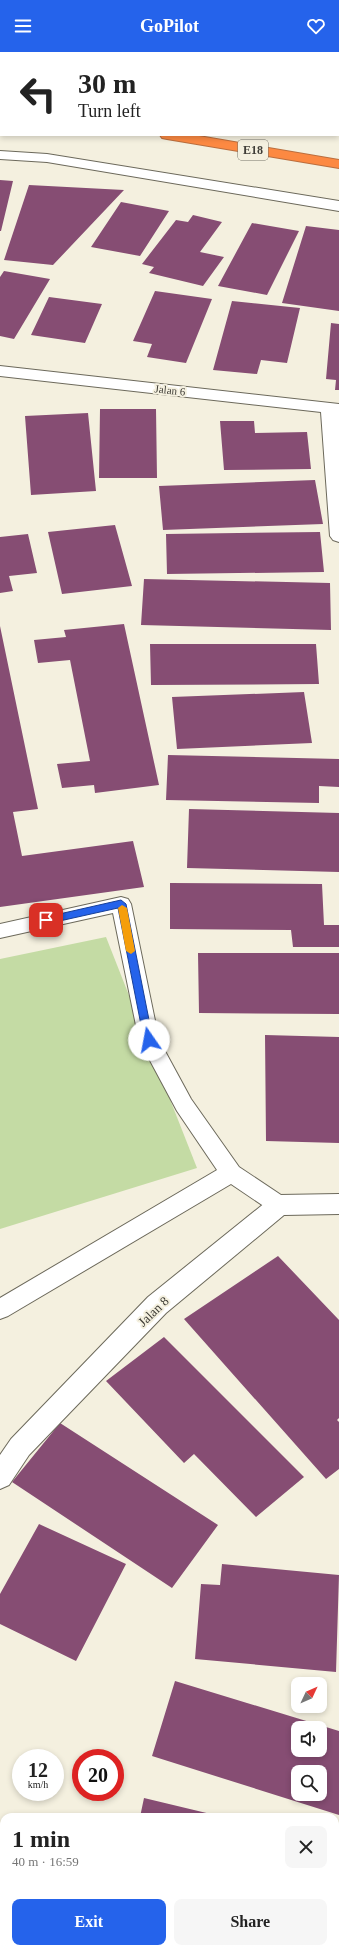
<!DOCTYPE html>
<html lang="en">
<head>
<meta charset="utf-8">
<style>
  :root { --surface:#fff; --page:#f6f6f6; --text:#222; --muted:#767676; --accent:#2563eb }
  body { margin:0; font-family:"Times New Roman",serif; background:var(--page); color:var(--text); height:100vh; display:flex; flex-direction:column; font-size:15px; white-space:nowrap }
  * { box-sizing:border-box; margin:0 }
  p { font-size:13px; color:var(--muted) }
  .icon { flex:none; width:22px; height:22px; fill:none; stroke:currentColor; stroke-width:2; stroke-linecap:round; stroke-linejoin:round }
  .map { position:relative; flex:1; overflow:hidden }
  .details { position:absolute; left:0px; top:1761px; width:339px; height:140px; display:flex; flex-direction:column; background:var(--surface); border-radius:12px 12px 0 0; box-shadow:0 2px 6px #0003 }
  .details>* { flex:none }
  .banner { position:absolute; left:0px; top:0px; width:339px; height:84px; box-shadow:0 2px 6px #0003; background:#fff; color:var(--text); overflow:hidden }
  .needle { width:26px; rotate:46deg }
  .fabs { position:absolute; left:291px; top:1625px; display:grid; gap:8px }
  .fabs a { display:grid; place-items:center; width:36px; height:36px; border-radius:8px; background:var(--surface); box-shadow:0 2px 6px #0003; font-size:20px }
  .speed { position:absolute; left:12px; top:1697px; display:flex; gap:8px; font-size:20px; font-weight:700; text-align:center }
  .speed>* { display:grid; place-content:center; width:52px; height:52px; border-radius:50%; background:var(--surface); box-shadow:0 2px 6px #0003; line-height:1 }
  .speed small { font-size:10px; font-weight:400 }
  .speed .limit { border:6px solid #d22; background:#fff; color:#111 }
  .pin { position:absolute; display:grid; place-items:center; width:34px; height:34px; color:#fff; margin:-17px; border-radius:8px; box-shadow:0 2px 6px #0006 }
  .me { position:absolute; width:44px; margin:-22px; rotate:348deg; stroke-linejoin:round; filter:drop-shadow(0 0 3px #0008) }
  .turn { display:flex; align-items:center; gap:14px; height:84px; padding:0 12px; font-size:18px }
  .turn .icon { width:52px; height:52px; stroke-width:2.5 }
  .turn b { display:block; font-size:28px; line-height:34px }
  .round { display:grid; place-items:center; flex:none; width:42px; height:42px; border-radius:8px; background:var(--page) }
  .head { display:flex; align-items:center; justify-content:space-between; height:68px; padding:0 12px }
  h1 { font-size:24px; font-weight:800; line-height:30px }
  .button { display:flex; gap:8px; margin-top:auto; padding:8px 12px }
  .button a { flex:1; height:46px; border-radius:8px; background:var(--accent); color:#fff; font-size:16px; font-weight:800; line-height:46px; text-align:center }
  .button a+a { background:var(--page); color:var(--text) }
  header { display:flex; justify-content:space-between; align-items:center; height:52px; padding:0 12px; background:var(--accent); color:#fff; font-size:18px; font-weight:800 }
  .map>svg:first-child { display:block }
  .green { fill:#c4dba4 }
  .building { fill:#864d73; fill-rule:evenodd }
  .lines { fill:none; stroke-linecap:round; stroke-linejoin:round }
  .lane-casing { stroke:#6c695b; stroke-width:2 }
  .street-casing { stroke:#6c695b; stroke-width:2 }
  .highway-casing { stroke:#ba6e3e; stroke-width:2 }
  .lane { fill:#fff; fill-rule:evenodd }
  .street { fill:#fff; fill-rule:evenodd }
  .highway { fill:#fc8942; fill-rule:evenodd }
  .route { fill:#2563eb; stroke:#184099 }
  .slow { fill:#f59e0b }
  .labels { text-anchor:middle; stroke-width:4; stroke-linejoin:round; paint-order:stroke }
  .far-street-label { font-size:11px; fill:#3f3d37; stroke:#f4f0df }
  .shield { fill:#f4f0df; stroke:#757369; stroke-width:1 }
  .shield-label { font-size:12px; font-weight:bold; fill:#3f3d37 }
  .street-label { font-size:13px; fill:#3f3d37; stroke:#f4f0df }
</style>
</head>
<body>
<header><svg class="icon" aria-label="menu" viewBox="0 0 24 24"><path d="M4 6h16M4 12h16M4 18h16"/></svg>GoPilot<svg class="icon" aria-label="heart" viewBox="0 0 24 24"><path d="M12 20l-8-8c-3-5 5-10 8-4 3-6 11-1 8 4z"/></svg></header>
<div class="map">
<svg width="339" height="1901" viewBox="0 0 339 1901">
  <rect width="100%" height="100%" fill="#f4f0df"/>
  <path class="green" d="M106,885L197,1116L0,1177V907Z"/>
  <path class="building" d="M0,128L13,129L1,179H0Z
    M29,133L124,138L53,213L4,208Z
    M121,150L169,159L140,204L91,195Z
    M193,163L222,170L200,200L224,205L203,234L149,221L154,215L142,212L176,168L188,170Z
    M252,171L299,179L267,243L218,234Z
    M306,174L339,178V259L282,251Z
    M4,219L50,227L14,287L0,284V225Z
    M155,239L212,247L186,311L147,305L152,292L133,289Z
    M49,245L102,252L85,291L31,283Z
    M232,249L300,256L287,311L261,308L257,322L213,318Z
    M331,271L339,272V338H335L336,328L326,327Z
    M100,357H156L157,426H99Z
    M88,361L96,439L31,443L25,364Z
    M220,369H254L255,381L307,380L311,417L224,418Z
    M315,428L323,472L163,478L159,434Z
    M115,473L132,534L62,542L48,480Z
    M320,480L324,520L167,522L166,482Z
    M28,482L37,521L9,524L13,539L0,541V485Z
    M144,527L330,531L331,578L141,573Z
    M124,572L159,733L95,741L94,733L62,736L57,712L90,709L70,608L38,611L34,588L66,585L64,578Z
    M0,574L38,757L13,760L22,804L133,789L144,835L0,855Z
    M150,592H316L319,632L151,633Z
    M304,640L312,691L177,697L172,645Z
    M168,703L339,707V735L319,734V751L166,748Z
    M189,757L339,761V820L187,816Z
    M170,831L322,832L324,873H339V895H293L291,878L170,877Z
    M198,901H339V962L199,961Z
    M265,983L339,985V1091L266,1089Z
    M278,1204L339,1268V1366L337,1368L339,1370V1417L326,1427L184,1267Z
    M164,1285L304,1425L256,1465L194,1402L184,1411L106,1329Z
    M60,1371L218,1473L172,1536L12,1430Z
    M39,1472L126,1512L76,1609L0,1572V1542Z
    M222,1512L339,1523L336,1620L195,1607L201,1532L220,1533Z
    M175,1629L339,1679V1763L152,1704ZM298,1676H320V1698H298ZM298,1720H320V1742H298Z
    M144,1746L219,1764V1765H140Z
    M142,1897H147L154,1901H140Z"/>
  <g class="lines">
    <defs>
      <path id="lane" d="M121,845L128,847L131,852L159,988L191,1047L239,1115L287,1147L290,1153L287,1159L279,1162L271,1159L231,1132L8,1264L0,1267V1246L217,1118L177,1059L139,988L113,861L0,886V872Z"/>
      <path id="street" d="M0,99L47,102L339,149V159L47,110L0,107Z
        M0,314L339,352V490L333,488L330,484L321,360L0,324Z
        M339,1142V1162L284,1163L166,1261L29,1403L9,1433L0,1437V1403L11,1387L148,1245L271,1146L279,1143Z"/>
      <path id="highway" d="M0,21H1V29H0Z
        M0,59H1V67H0Z
        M338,66H339V75H338Z
        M160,83H193L339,108V116L167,87L162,86Z"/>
    </defs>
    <use href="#lane" class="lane-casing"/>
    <use href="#street" class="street-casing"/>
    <use href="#highway" class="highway-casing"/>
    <use href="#lane" class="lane"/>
    <use href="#street" class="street"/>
    <use href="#highway" class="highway"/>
  </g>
  <path class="route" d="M121,848L126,852L153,988L149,991L144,988L118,856L46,872L41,868L46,865Z"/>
  <path class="slow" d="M122,853L127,856L135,899L131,902L126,899L118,856Z"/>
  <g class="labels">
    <g class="far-street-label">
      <text transform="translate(170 338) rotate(6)" y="4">Jalan 6</text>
    </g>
    <rect class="shield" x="238" y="88" width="30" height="20" rx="3"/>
    <g class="shield-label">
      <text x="253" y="102">E18</text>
    </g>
    <g class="street-label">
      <text transform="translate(153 1259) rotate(-44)" y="5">Jalan 8</text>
    </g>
  </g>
</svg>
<div class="fabs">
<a><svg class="needle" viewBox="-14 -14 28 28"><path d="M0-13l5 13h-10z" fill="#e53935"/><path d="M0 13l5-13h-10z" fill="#767676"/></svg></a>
<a><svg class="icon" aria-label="sound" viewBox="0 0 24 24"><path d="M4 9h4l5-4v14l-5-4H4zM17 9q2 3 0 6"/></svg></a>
<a><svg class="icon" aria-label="search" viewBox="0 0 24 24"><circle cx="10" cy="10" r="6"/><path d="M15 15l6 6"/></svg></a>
</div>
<div class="speed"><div>12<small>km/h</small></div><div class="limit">20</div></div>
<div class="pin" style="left:46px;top:868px;background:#d93025"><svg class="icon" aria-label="arrive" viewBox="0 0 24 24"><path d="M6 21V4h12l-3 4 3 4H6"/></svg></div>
<svg class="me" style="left:149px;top:988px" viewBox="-20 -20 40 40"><circle r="19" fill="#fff"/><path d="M0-13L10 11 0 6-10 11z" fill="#2563eb"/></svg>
<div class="banner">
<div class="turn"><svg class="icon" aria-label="left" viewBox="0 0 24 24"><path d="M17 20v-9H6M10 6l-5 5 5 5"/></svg><div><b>30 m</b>Turn left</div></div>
</div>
<section class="details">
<div class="head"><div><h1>1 min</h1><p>40 m · 16:59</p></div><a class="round"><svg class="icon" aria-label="close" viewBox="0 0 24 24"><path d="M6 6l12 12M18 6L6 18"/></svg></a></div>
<div class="button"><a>Exit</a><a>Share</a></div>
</section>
</div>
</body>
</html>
